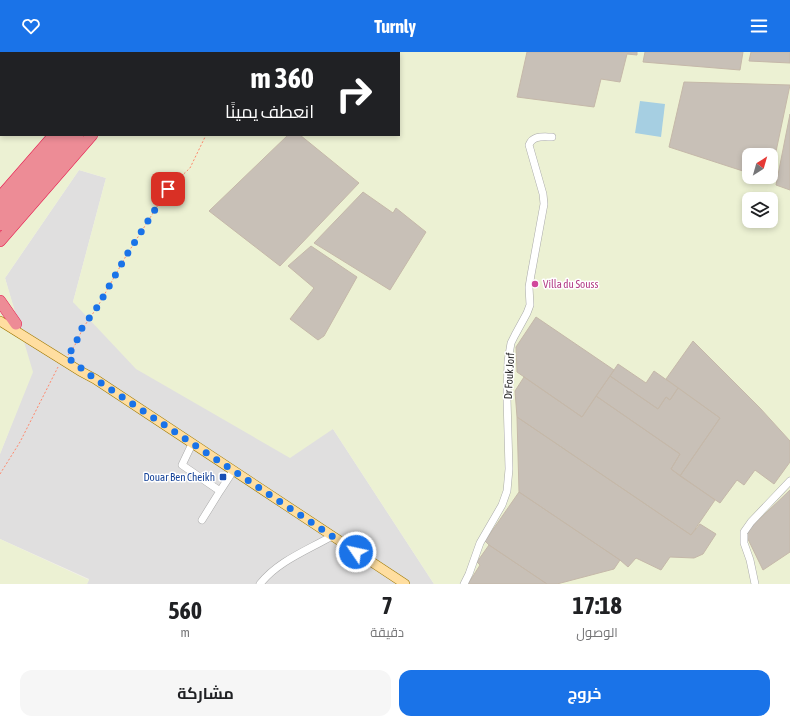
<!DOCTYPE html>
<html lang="ar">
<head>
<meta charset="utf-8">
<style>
  :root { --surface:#fff; --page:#f6f6f6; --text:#202124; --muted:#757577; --accent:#1a73e8 }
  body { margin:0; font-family:"Asap Condensed",Cairo,sans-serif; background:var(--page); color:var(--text); direction:rtl; height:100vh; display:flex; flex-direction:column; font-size:15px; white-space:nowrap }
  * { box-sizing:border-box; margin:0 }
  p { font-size:13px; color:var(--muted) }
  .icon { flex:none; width:22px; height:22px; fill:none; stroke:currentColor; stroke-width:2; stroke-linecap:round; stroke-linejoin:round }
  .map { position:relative; height:532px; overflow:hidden; direction:ltr }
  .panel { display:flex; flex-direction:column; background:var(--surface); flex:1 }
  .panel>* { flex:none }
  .banner { position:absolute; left:0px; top:0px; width:400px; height:84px; box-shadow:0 2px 6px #0003; direction:rtl; background:#202124; color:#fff; overflow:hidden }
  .needle { width:26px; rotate:37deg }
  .controls { position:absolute; left:742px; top:96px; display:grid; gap:8px }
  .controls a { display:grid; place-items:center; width:36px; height:36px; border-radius:8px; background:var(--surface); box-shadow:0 2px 6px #0003; font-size:20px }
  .pin { position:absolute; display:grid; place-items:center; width:34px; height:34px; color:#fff; margin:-17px; border-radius:8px; box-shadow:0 2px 6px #0006 }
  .me { position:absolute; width:44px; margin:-22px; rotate:304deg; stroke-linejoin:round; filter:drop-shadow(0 0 3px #0008) }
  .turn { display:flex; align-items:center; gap:14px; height:84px; padding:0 20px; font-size:18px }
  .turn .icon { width:52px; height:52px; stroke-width:2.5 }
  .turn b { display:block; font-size:28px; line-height:34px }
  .eta { display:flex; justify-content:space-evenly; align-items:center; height:68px; text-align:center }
  .eta b { font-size:24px; font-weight:700; line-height:28px }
  .cta { display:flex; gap:8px; margin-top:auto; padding:8px 20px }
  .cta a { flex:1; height:46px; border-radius:12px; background:var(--accent); color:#fff; font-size:16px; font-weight:700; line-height:46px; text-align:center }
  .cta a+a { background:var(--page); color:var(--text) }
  header { display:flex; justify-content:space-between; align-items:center; height:52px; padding:0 20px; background:var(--accent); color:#fff; font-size:18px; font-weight:700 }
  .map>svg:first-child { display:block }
  .residential { fill:#e0dfdf }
  .farmland { fill:#ecf1d3; fill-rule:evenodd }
  .water { fill:#a6cfe2 }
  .building { fill:#c8c0b7; stroke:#c5b8a9 }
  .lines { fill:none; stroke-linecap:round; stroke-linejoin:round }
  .minor-casing { stroke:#a9a9a9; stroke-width:8 }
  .major-casing { stroke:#9f7800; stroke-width:10 }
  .highway-casing { stroke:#e61f52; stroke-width:12 }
  .path { stroke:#ff886c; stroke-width:1; stroke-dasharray:2 2; stroke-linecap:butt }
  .minor { stroke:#fff; stroke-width:7 }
  .major { stroke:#ffdea0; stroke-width:9 }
  .highway { stroke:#ed8c96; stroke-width:11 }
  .route { stroke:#1a73e8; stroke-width:7; stroke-dasharray:0 12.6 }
  .hotel-dot { fill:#d1479c; stroke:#fff; stroke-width:1.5 }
  .transit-dot { fill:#1a4fb4; stroke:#fff; stroke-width:1.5 }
  .labels { text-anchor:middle; stroke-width:3; stroke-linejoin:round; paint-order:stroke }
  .hotel-label { font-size:11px; fill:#b23c85; stroke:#fff; text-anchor:start }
  .street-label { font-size:11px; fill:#222; stroke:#fff }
  .transit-label { font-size:11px; fill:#164399; stroke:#fff; text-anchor:end }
</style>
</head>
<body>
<header><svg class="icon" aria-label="menu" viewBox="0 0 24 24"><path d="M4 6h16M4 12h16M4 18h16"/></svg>Turnly<svg class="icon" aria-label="heart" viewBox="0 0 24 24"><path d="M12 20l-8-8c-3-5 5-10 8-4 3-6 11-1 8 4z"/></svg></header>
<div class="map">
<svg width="790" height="532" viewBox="0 0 790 532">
  <rect width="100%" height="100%" fill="#f2f0e8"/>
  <path class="residential" d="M79,118L106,126L73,250L333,377L434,532H87L89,527L0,487V402L32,320L5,226Z"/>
  <path class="farmland" d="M0,0H790V532H434L333,377L290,406L136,317L73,250L106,126L79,118L5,226L33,320L0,402ZM1,1H399V83H1ZM749,103H771V125H749ZM749,147H771V169H749Z
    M0,487L89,528L87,532H0Z"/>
  <path class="water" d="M640,49L665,52L661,85L635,81Z"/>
  <path class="building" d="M527,0H637V3L627,2L620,30L601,27L594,55L517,45Z
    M645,0H743L740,18L643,10Z
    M751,0H790V11L749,9Z
    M684,30L790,33L770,128L760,125H771V103H749V121L669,95Z
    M790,62V138L776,133Z
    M288,83H300L359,131L280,214L209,159Z
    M363,140L393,161L396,156L426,180L390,238L314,191Z
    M311,194L357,225L324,284L318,288L290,267L314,236L288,214Z
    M536,265L614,318L582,365L517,320L516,295Z
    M693,289L760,356L790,389V410L774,432L755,418L744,433L737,428L720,451L680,424L720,366L666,327Z
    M618,312L646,331L654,319L678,336L670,348L666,345L658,357L610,324Z
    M610,324L658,357L666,345L670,348L678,336L720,366L680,424L671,417L680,402L596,344Z
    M524,325L582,365L596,344L680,402L671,417L715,448L691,483L517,365L515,339Z
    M517,365L691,483L700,472L716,482L703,502L694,506L670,505L661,518L636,506L628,515L620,508L519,440Z
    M790,438V500L763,518L745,481Z
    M519,440L620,508L614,517L557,532H547L489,493L485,489Z
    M489,493L547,532H468L480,513L477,510Z"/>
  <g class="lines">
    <defs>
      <path id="minor" d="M192,392L182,413L220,439L202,468
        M220,439L233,419
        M260,532C278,509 308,498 332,484
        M464,532L469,522L480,491L502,453L507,439L509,417L507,346L508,309L511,291L515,283L527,261L530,253L529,235L531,223L544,152L543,142L529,93C533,83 543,85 552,85
        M755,532L750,508L744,491V480L751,470L790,429"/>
      <path id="major" d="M0,269L80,319L95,327L405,532"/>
      <path id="highway" d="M125,1L126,0
        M137,1L138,0
        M149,1L150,0
        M162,1L163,0
        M0,145L54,83
        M0,159L66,83
        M0,173L78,83
        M0,189L92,83
        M0,249L16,272"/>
    </defs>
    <use href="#minor" class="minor-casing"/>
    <use href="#major" class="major-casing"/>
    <use href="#highway" class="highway-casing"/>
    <path class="path" d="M292,1V0
      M0,24H1
      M68,303L75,293L83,276L98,254L126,204L165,142L172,133L190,116L206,83
      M0,422L20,390L58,315"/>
    <use href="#minor" class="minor"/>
    <use href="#major" class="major"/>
    <use href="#highway" class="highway"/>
  </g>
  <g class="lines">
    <path class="route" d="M168,137L126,204L98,254L82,276L75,293L67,305L95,327L356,500"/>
  </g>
  <circle class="hotel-dot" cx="535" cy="232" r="4"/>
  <rect class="transit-dot" x="219" y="421" width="8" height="8" rx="2"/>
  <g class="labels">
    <g class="hotel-label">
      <text x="543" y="236">Villa du Souss</text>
    </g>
    <g class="street-label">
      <text transform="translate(509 324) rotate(-87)" y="4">Dr Fouk Jorf</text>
    </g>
    <g class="transit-label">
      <text x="215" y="429">Douar Ben Cheikh</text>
    </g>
  </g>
</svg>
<div class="controls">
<a><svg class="needle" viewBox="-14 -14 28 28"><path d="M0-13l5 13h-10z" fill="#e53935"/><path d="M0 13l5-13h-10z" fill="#757577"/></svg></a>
<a><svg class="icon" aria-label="layers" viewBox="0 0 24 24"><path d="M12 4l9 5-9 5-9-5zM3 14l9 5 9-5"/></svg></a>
</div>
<div class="pin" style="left:168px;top:137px;background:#d93025"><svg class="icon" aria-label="arrive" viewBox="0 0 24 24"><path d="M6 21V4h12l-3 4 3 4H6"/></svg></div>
<svg class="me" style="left:356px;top:500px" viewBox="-20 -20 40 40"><circle r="17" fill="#1a73e8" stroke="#fff" stroke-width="3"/><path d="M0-11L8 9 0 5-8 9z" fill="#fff"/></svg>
<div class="banner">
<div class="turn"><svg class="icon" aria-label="right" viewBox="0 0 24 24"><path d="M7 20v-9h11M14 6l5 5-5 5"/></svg><div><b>360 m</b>انعطف يمينًا</div></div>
</div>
</div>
<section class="panel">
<div class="eta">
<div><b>17:18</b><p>الوصول</p></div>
<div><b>7</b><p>دقيقة</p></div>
<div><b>560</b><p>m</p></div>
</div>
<div class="cta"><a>خروج</a><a>مشاركة</a></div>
</section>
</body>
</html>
